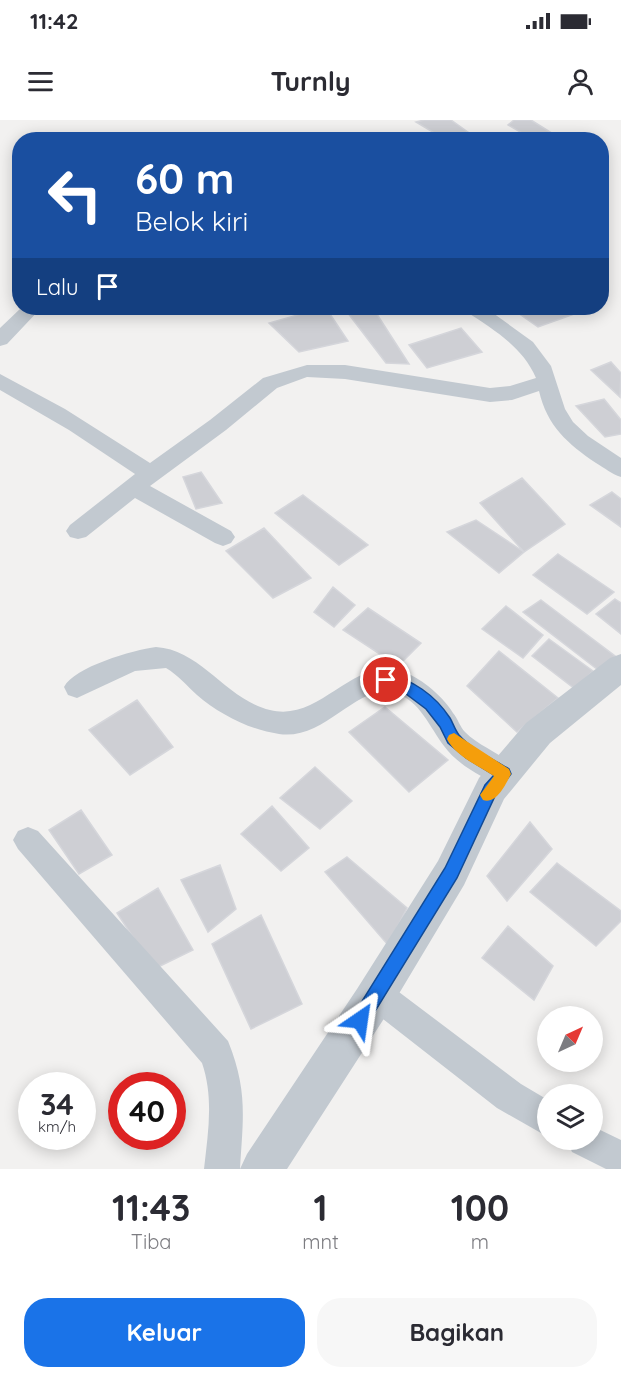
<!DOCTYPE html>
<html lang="id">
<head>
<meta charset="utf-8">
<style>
  :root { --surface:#fff; --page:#f7f7f7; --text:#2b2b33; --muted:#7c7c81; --accent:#1a73e8 }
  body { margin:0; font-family:Quicksand,sans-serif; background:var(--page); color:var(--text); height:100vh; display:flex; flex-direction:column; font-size:22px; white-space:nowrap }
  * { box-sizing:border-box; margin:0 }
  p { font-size:20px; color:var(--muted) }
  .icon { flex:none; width:33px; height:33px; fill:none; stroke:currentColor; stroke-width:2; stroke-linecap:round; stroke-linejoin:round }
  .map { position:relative; height:1049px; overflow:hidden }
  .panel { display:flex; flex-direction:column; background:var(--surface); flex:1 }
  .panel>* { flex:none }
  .hud { position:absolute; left:12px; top:12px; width:597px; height:183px; border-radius:24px; box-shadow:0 3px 15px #0003; background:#1a4fa0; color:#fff; overflow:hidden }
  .needle { width:39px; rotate:44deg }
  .buttons { position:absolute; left:537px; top:886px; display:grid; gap:12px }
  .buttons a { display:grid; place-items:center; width:66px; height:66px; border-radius:50%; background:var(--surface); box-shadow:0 3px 15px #0003; font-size:30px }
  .speed { position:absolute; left:18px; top:952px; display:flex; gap:12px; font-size:30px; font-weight:700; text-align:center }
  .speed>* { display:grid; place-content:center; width:78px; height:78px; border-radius:50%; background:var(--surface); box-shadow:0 3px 15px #0003; line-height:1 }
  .speed small { font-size:15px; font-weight:400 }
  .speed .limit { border:9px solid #d22; background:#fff; color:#111 }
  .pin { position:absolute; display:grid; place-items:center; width:51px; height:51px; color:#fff; margin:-26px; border:3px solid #fff; border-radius:50%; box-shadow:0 2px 6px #0007 }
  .me { position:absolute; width:66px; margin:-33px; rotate:32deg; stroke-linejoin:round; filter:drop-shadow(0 0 4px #0008) }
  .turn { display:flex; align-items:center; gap:21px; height:126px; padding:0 24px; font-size:27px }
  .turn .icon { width:78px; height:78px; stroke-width:2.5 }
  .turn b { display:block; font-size:42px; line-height:51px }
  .then { display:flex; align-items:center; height:57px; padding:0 24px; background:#0003; gap:12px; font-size:22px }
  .eta { display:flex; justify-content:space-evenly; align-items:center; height:102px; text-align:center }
  .eta b { font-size:36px; font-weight:800; line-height:42px }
  .button { display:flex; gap:12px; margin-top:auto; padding:12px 24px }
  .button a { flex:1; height:69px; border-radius:24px; background:var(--accent); color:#fff; font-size:24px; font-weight:800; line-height:69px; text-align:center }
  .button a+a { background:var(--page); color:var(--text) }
  .status { display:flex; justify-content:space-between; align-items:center; height:42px; padding:0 30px; background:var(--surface); direction:ltr }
  .status svg { height:16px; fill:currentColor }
  header { display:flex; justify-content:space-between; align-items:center; height:78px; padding:0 24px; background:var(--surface); font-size:27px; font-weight:800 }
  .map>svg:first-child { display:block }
  .building { fill:#cecfd4; stroke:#d5d6db; stroke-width:1.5 }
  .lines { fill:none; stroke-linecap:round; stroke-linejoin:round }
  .minor { fill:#c2c9d0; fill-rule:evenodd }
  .tertiary { fill:#c2c9d0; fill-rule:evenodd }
  .route { fill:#1a73e8; stroke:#114b97; stroke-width:1.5 }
  .slow { fill:#f59e0b }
</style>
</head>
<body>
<div class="status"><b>11:42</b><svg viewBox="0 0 49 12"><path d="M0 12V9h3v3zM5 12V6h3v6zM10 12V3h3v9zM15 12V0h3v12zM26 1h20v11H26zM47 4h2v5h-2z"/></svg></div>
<header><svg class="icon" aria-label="menu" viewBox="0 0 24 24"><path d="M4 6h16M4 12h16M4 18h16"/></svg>Turnly<svg class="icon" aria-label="person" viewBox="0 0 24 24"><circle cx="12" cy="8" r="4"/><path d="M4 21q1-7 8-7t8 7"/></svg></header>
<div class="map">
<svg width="621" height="1049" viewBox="0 0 621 1049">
  <rect width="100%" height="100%" fill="#f2f1f0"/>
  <path class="building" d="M424,0H451L479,20H446L416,2Z
    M514,0H531L555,15L547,20H534L508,5Z
    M322,188H326L348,221L299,232L269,203Z
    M344,188H373L409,244L386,243Z
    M531,188H576L580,192L538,207L518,193Z
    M461,208L482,232L427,248L409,225Z
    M611,242L621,253L620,277L591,250Z
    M604,279L621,300V314L605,317L576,286Z
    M201,352L222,383L196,389L183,357Z
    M522,358L565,404L524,432L480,383Z
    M612,372L621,379V407L590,385Z
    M303,375L368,425L339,445L275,393Z
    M476,400L524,432L499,453L447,412Z
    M264,408L311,458L273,478L226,431Z
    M558,434L614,472L587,494L533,455Z
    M333,467L355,485L334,507L314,492Z
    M615,479L621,483V514L596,494Z
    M541,480L615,536L602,553L523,492Z
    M506,486L543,515L523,538L482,509Z
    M368,488L421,523L398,546L343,510Z
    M549,519L593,551L575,569L532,536Z
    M499,531L558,578L517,612L467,566Z
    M137,580L173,627L130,655L89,610Z
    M385,587L448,640L409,672L349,612Z
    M315,647L352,681L320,709L280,678Z
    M272,686L309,728L281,751L241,714Z
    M81,690L112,735L79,754L49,710Z
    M530,702L552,729L507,781L487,756Z
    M347,737L407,788L388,825L325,752Z
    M557,743L621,791V801L596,826L530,772Z
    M220,745L236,789L208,812L181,760Z
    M158,768L193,830L154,849L117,793Z
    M261,795L302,884L251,909L212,824Z
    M508,806L553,846L534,880L482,838Z"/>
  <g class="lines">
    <path class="minor" d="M21,188H41L7,224L0,226V208Z
      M465,188H486L533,222L551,246L565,289L573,302L588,316L621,338V357C611,354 605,348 596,343C568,324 547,306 539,271L512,280L490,282L345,259L307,257L277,268L226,310L150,366L231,411L235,417L231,423L223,426L215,423L135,378L86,417L78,419L70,417L66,411L70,405L135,354L69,310L0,270V254L65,289L150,343L210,300L263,258L307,245H345L490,268L510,266L536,258C523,227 494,210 467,192Z
      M156,527C202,530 225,579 270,590C329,605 360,513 428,566C438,574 447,583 453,593C458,599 460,607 465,612C480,628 509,635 518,654L514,662L504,666C483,659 457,644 444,626C430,608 420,580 395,573C358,561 326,621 279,614C250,610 219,594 197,575C187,566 178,555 166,548L135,551L77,578L68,575L64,567C74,547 133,530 156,527Z
      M28,707L38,711L228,921C248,971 243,998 240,1049H204C208,1013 214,978 202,943L18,729L13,720L18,711Z
      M376,858L387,863L521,964L548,980V1017L497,988L365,885L360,874L365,863Z
      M592,1006L621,1020V1049H606L572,1032L567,1020H592Z"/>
    <path class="tertiary" d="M621,534V565L550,623L504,679L464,765L385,897L287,1049H240L247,1034L357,869L438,741L479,658L526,603L610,538Z"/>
  </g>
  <path class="route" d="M386,554C412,559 435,575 450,598C453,603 455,610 459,615C472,630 493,639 509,649L511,654L496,674L457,758L366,906L360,909L354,906L351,900L354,894L445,748L485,665L494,655L466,638L448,623L440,607L426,589L398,568L381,563L379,560L381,556Z"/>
  <path class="slow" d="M454,613L509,649L511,654C506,664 496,685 483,680L480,675L494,656C479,646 455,636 447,619L449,615Z"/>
</svg>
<div class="buttons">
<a><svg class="needle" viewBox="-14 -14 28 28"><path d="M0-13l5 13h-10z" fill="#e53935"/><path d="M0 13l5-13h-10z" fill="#7c7c81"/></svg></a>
<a><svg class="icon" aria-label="layers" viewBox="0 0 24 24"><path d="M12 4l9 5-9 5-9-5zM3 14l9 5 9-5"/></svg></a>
</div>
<div class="speed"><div>34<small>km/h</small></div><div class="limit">40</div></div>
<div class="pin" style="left:386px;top:560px;background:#d93025"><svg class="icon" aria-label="arrive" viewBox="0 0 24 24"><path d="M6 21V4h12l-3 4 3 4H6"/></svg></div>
<svg class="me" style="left:360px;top:900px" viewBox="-20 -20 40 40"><path d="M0-17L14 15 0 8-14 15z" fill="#1a73e8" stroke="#fff" stroke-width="4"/></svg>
<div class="hud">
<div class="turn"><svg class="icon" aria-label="left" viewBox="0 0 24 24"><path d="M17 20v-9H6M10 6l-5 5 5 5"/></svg><div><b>60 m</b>Belok kiri</div></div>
<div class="then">Lalu<svg class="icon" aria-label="arrive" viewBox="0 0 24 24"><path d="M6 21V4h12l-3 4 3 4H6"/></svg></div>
</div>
</div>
<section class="panel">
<div class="eta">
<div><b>11:43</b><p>Tiba</p></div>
<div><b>1</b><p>mnt</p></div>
<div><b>100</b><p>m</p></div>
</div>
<div class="button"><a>Keluar</a><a>Bagikan</a></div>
</section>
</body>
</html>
